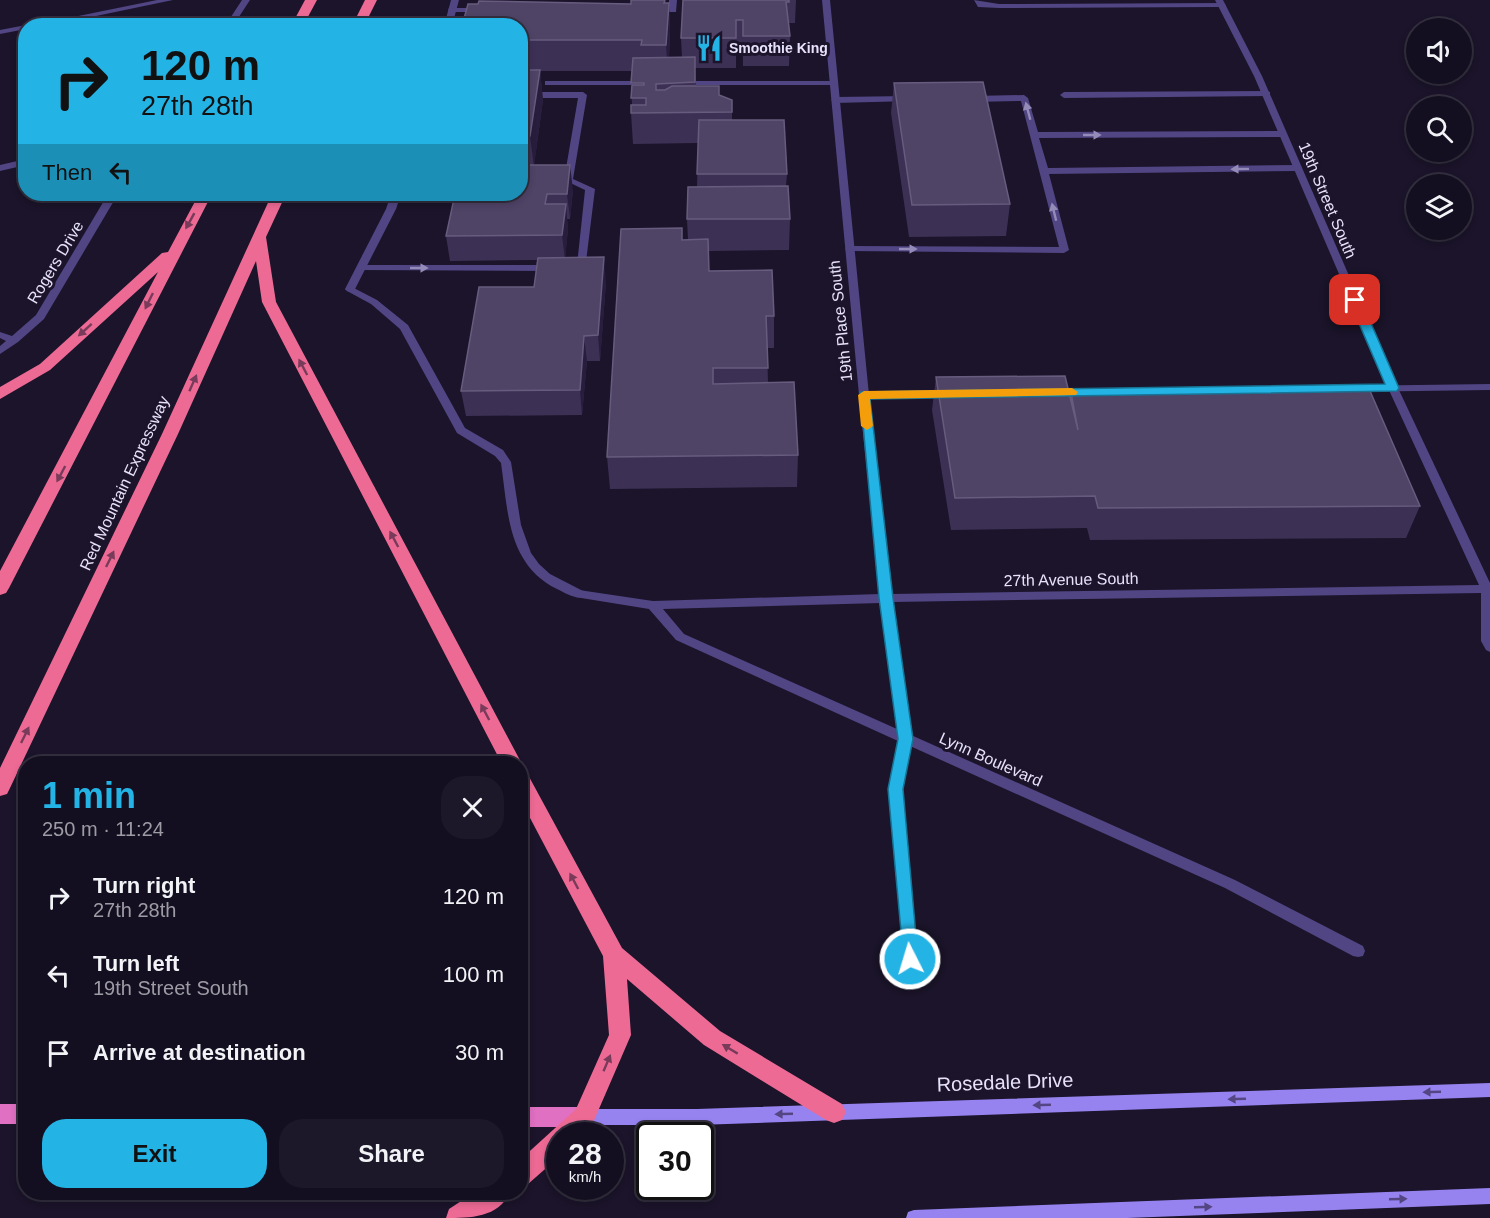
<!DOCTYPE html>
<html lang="en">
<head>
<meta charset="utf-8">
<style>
  :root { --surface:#140f20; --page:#1d1829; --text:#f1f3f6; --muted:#9d9ca5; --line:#332f3e; --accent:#24b3e5 }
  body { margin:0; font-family:Helvetica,sans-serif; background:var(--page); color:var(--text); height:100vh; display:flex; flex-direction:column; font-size:22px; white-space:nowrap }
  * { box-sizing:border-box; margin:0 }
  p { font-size:20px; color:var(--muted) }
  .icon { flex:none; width:33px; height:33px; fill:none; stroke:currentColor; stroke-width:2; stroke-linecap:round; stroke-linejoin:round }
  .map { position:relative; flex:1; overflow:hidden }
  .details { position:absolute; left:18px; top:756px; width:510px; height:444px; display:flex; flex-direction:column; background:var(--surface); border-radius:24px; box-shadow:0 3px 9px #0003,0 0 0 2px var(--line) }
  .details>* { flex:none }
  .hud { position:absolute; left:18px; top:18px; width:510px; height:183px; border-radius:24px; box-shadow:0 3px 9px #0003,0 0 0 2px var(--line); background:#24b3e5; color:#111; overflow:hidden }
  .tools { position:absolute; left:1406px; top:18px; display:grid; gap:12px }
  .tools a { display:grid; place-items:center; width:66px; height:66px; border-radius:50%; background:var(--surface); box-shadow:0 3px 9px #0003,0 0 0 2px var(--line); font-size:30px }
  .speed { position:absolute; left:546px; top:1122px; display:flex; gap:12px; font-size:30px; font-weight:700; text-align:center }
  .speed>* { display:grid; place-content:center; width:78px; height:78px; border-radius:50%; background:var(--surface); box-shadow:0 3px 9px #0003,0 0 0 2px var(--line); line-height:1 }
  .speed small { font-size:15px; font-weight:400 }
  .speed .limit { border:3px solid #111; border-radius:9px; background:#fff; color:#111 }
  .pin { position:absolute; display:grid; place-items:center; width:51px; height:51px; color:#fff; margin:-26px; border-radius:12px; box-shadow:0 3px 9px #0006 }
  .me { position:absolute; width:66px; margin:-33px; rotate:355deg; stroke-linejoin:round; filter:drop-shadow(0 0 4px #0008) }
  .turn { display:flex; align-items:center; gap:21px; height:126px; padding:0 24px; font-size:27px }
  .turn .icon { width:78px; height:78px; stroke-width:2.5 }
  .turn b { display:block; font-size:42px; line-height:51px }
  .then { display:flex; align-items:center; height:57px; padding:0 24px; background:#0003; gap:12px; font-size:22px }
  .round { display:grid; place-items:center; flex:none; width:63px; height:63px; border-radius:24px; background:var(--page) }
  .summary { display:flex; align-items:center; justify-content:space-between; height:102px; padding:0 24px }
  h1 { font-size:36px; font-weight:600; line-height:45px; color:var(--accent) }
  .action { display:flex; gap:12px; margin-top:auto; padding:12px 24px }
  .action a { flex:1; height:69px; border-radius:24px; background:var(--accent); color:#111; font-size:24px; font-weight:600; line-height:69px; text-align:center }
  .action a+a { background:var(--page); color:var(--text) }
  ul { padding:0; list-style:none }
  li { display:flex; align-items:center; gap:18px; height:78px; padding:0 24px }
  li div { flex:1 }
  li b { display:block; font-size:22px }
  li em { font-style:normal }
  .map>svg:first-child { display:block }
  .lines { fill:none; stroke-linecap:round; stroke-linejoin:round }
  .service { fill:#514583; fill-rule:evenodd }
  .minor { fill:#514583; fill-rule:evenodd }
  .tertiary { fill:#514583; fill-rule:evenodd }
  .secondary { fill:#9783f0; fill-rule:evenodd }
  .trunk { fill:#e070c2; fill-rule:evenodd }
  .motorway { fill:#ed6a95; fill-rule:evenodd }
  .wall { fill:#3d3055 }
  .shaded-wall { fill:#281d3c }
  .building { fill:#4f4366; stroke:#675c7e; stroke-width:1.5 }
  .oneway { fill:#958bb9 }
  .oneway2 { fill:#793b5a }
  .oneway3 { fill:#534683 }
  .route { fill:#24b3e5; stroke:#177495; stroke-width:1.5 }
  .slow { fill:#f59e0b }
  .labels { text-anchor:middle; stroke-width:6; stroke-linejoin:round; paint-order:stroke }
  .far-poi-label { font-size:14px; font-weight:bold; fill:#e8e1fb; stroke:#1b142a; text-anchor:start }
  .street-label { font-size:16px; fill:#e8e1fb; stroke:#1b142a }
  .near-street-label { font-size:20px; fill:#e8e1fb; stroke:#1b142a }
</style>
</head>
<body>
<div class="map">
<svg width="1490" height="1218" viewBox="0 0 1490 1218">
  <rect width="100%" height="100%" fill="#1b142a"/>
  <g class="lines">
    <path class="service" d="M669,0H677L676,12H653L649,10L653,8H669Z
      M974,0L999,4L1222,3L1226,5L1222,7L999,8L978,7Z
      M449,8H480L484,10L480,12H452L448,10Z
      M545,81H646L650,83L646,85H545Z
      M678,81H833L837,83L833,85H678Z
      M1267,91L1270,92V96L1064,98L1060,95L1064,92Z
      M520,92H583L587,95L573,179L595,189L585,270L578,271L573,268L577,265L585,190L564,180L578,98H520Z
      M1024,95L1028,98L1038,132L1283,131L1287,134L1283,137L1039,138L1048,168L1298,165L1302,168L1298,171L1049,174L1069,250L1064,253L847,251L845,249L850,246L1059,247L1021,101L972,102L968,99L972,96Z
      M909,96L912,97V101L835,103L831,100L835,97Z
      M361,265H551L556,268L551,271L358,270V266Z
      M350,286L377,300L408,325L465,428L503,450L511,462L521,525L531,553L539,564L550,574L583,591L585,594L583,597C575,599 565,593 557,589C507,564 508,511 501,463L495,456L457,433L400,329L371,304L347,291L345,289Z
      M1490,384V390L1053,396L1048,393L1053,390Z
      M949,391L954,394L953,396L864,398L859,395L864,392Z"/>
    <path class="minor" d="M242,0H250L233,26H225Z
      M451,0H459L452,26H444Z
      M822,0H830L869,395L891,594L1479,585L1388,388L1254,76L1215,0H1223L1262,76L1398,388L1490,583V652L1486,650L1481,641V593L893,602L911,735L1235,880L1363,946L1365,951L1363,956L1358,957L1353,956L1225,888L910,746L903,789L917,959L915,964L910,965L905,964L903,959L889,789L898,741L676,640L649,609L575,597L573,594L579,590L653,601L880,594L859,395ZM881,603L897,729L684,634L663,609Z
      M26,159V165L0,171V165Z
      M108,194H118L44,319L18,342L0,354V346L6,341L0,338V332L12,336L36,315Z
      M391,194H401L396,209L355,289L350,292L347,291L345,289L386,209Z"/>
    <path class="tertiary" d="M157,0H173L48,26H29Z
      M26,25L29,26H26V29L0,34V30Z"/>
    <path class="secondary" d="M1490,1083V1097L697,1125H584L578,1122L576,1117L578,1112L584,1109H697Z
      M1490,1188V1204L1127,1218H906L908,1212L914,1210Z"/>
    <path class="trunk" d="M0,1104H26V1124H0Z
      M520,1107H584L592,1110L595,1117L592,1124L584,1127H520Z"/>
    <path class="motorway" d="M305,0H317L303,26H291Z
      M365,0H377L364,26H352Z
      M199,194H212L9,588L6,593L0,595V571L158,272L50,370L0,399V387L40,364L162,253L168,252Z
      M272,194H286L266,237L276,302L522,764L520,767V764H502L262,302L256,261L178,434L10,788L7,794L0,796V768L162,434Z
      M520,771L527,773L622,948L720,1031L842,1104L846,1112L842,1120L834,1123L826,1120L704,1045L627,979L631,1035L592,1125L581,1136H560V1156L528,1184L520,1188V1160L576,1109L609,1035L603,956L520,799Z
      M475,1192H510C499,1218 469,1218 446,1218L449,1209Z"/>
  </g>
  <path class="wall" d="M683,0H796L795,23H789L790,36L789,66H743V50H736V68H695L696,86L732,100V120L787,174L786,186L790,219L789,250L709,251V271L774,316V348H767L768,383L798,455L797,487L610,489L607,457L682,240H688L687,219L697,187L698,143L633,144L631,113L632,105L631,83L632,71H540L543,100L534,165L573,190L570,219H567L568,229L565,258L606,282L600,361H587L582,415L466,416L461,391L534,287L537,260L450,261L446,236L520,194V26L631,4L669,3L670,32L669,58H682L681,38Z
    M894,83L1010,204L1006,236L909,237L891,113Z
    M936,377L1070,397L1071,393L1420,506L1406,538L1090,540L1087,528L951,530L932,410Z"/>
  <path class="shaded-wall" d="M669,3L670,32L668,75L666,45Z
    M540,70L543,100L534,167L530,136Z
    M570,165L573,190L570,219L567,194Z
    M566,204L568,229L565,260L562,235Z
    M604,257L606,282L600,361L598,335Z
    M584,336L587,361L582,415L580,390Z"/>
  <path class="building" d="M631,0H665L664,3H669L666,45H641L642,40H520V26H462L468,4H478L479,1L631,4Z
    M683,0H789V2H786L790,36H743V20H736V38H681Z
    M695,57V82L656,84V90H665L672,86H719V95L732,100V112L631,113V105H646V98H631L632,85H644V83H631L633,58Z
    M520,70H540L530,136H520Z
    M983,82L1010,204L912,205L894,83Z
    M699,120H784L787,174H697Z
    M520,165H570L567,194H547L545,204H566L562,235L446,236L455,194H520Z
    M788,186L790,219H687L688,187Z
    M682,228V240L708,239L709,271L772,270L774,316H766L768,368H713V384L794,382L798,455L607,457L621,229Z
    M604,257L598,335L584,336L580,390L461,391L479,287H534L538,258Z
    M1065,376L1078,430L1071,393L1370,391L1420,506L1098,508L1095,496L955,498L936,377Z"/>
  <defs><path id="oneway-solid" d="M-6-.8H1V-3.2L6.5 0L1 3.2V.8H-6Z" transform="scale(1.5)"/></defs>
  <g class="oneway">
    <use href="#oneway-solid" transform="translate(1028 111) rotate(-105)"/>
    <use href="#oneway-solid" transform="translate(1092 135)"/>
    <use href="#oneway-solid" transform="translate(1240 169) rotate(179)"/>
    <use href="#oneway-solid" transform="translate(1054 212) rotate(-104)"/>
    <use href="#oneway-solid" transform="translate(908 249)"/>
    <use href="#oneway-solid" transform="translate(419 268)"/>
  </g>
  <g class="oneway2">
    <use href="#oneway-solid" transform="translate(190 221) rotate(119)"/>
    <use href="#oneway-solid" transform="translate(149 301) rotate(116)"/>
    <use href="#oneway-solid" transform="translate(85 330) rotate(138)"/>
    <use href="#oneway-solid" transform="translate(303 367) rotate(-118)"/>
    <use href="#oneway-solid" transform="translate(193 383) rotate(-66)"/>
    <use href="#oneway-solid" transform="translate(61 474) rotate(118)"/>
    <use href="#oneway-solid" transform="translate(394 539) rotate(-118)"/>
    <use href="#oneway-solid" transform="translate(110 559) rotate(-64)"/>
    <use href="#oneway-solid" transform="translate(485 712) rotate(-118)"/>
    <use href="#oneway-solid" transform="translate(25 735) rotate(-64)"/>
    <use href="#oneway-solid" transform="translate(574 881) rotate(-118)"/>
    <use href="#oneway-solid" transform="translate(730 1049) rotate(-149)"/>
    <use href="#oneway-solid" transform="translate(607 1063) rotate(-67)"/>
  </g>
  <g class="oneway3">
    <use href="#oneway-solid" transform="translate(1432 1092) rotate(178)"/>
    <use href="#oneway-solid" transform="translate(1237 1099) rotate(178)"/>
    <use href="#oneway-solid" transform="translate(1042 1105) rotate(178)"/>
    <use href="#oneway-solid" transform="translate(784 1114) rotate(178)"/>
    <use href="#oneway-solid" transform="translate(1398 1199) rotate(-2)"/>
    <use href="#oneway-solid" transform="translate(1203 1207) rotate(-2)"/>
  </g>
  <path class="route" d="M1355,297L1361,300L1399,388L1397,391L870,399L893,598L913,739L903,789L918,959L916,964L910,966L904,964L888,789L898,739L879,598L860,392L1385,384L1349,300Z"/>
  <path class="slow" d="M1072,388L1078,392L1076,395L870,399L873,426L867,430L861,426L858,395L864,391Z"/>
  <defs>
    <symbol id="restaurant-bare" viewBox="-9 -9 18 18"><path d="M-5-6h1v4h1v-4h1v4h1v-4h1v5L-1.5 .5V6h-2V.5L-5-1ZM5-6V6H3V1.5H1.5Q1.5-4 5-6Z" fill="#24b3e5" stroke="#1b142a" stroke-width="2.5" paint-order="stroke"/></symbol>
  </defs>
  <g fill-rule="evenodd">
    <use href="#restaurant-bare" x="690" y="29" width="38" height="38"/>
  </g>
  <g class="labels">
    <g class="far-poi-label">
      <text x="729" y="53">Smoothie King</text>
    </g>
    <g class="street-label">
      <text transform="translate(1328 200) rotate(67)" y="6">19th Street South</text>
      <text transform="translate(55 262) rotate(-59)" y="6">Rogers Drive</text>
      <text transform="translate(840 321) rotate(-96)" y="6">19th Place South</text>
      <text transform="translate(124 483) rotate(-65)" y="6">Red Mountain Expressway</text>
      <text transform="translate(1071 579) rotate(-1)" y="6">27th Avenue South</text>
      <text transform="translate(991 759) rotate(24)" y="6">Lynn Boulevard</text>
    </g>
    <g class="near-street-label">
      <text transform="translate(1005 1082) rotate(-2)" y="7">Rosedale Drive</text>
    </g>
  </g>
</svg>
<div class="tools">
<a><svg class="icon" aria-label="sound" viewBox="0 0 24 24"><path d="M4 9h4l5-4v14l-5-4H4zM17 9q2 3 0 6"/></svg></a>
<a><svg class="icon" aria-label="search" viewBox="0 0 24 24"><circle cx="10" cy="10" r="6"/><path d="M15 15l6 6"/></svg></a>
<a><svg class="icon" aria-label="layers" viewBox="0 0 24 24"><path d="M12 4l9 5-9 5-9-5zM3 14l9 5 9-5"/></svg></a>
</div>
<div class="speed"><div>28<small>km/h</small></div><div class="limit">30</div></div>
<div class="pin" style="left:1355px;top:300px;background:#d93025"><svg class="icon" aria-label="arrive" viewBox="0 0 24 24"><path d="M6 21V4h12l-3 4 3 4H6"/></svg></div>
<svg class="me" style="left:910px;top:959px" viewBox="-20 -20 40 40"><circle r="17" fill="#24b3e5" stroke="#fff" stroke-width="3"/><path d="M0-11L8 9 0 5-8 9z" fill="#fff"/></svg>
<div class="hud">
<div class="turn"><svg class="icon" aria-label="right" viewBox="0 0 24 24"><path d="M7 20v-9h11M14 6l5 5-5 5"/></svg><div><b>120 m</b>27th 28th</div></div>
<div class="then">Then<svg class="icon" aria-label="left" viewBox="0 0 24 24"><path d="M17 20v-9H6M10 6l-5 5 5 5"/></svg></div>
</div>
<section class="details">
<div class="summary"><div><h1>1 min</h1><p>250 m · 11:24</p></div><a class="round"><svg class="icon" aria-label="close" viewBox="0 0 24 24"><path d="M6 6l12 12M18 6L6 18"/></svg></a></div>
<ul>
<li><svg class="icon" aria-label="right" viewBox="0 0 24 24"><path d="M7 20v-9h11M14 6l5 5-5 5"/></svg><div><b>Turn right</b><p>27th 28th</p></div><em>120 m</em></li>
<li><svg class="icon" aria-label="left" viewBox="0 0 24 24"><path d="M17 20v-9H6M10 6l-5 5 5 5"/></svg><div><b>Turn left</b><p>19th Street South</p></div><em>100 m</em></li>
<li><svg class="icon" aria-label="arrive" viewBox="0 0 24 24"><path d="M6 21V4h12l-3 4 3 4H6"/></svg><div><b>Arrive at destination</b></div><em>30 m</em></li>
</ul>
<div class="action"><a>Exit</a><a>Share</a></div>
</section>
</div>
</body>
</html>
